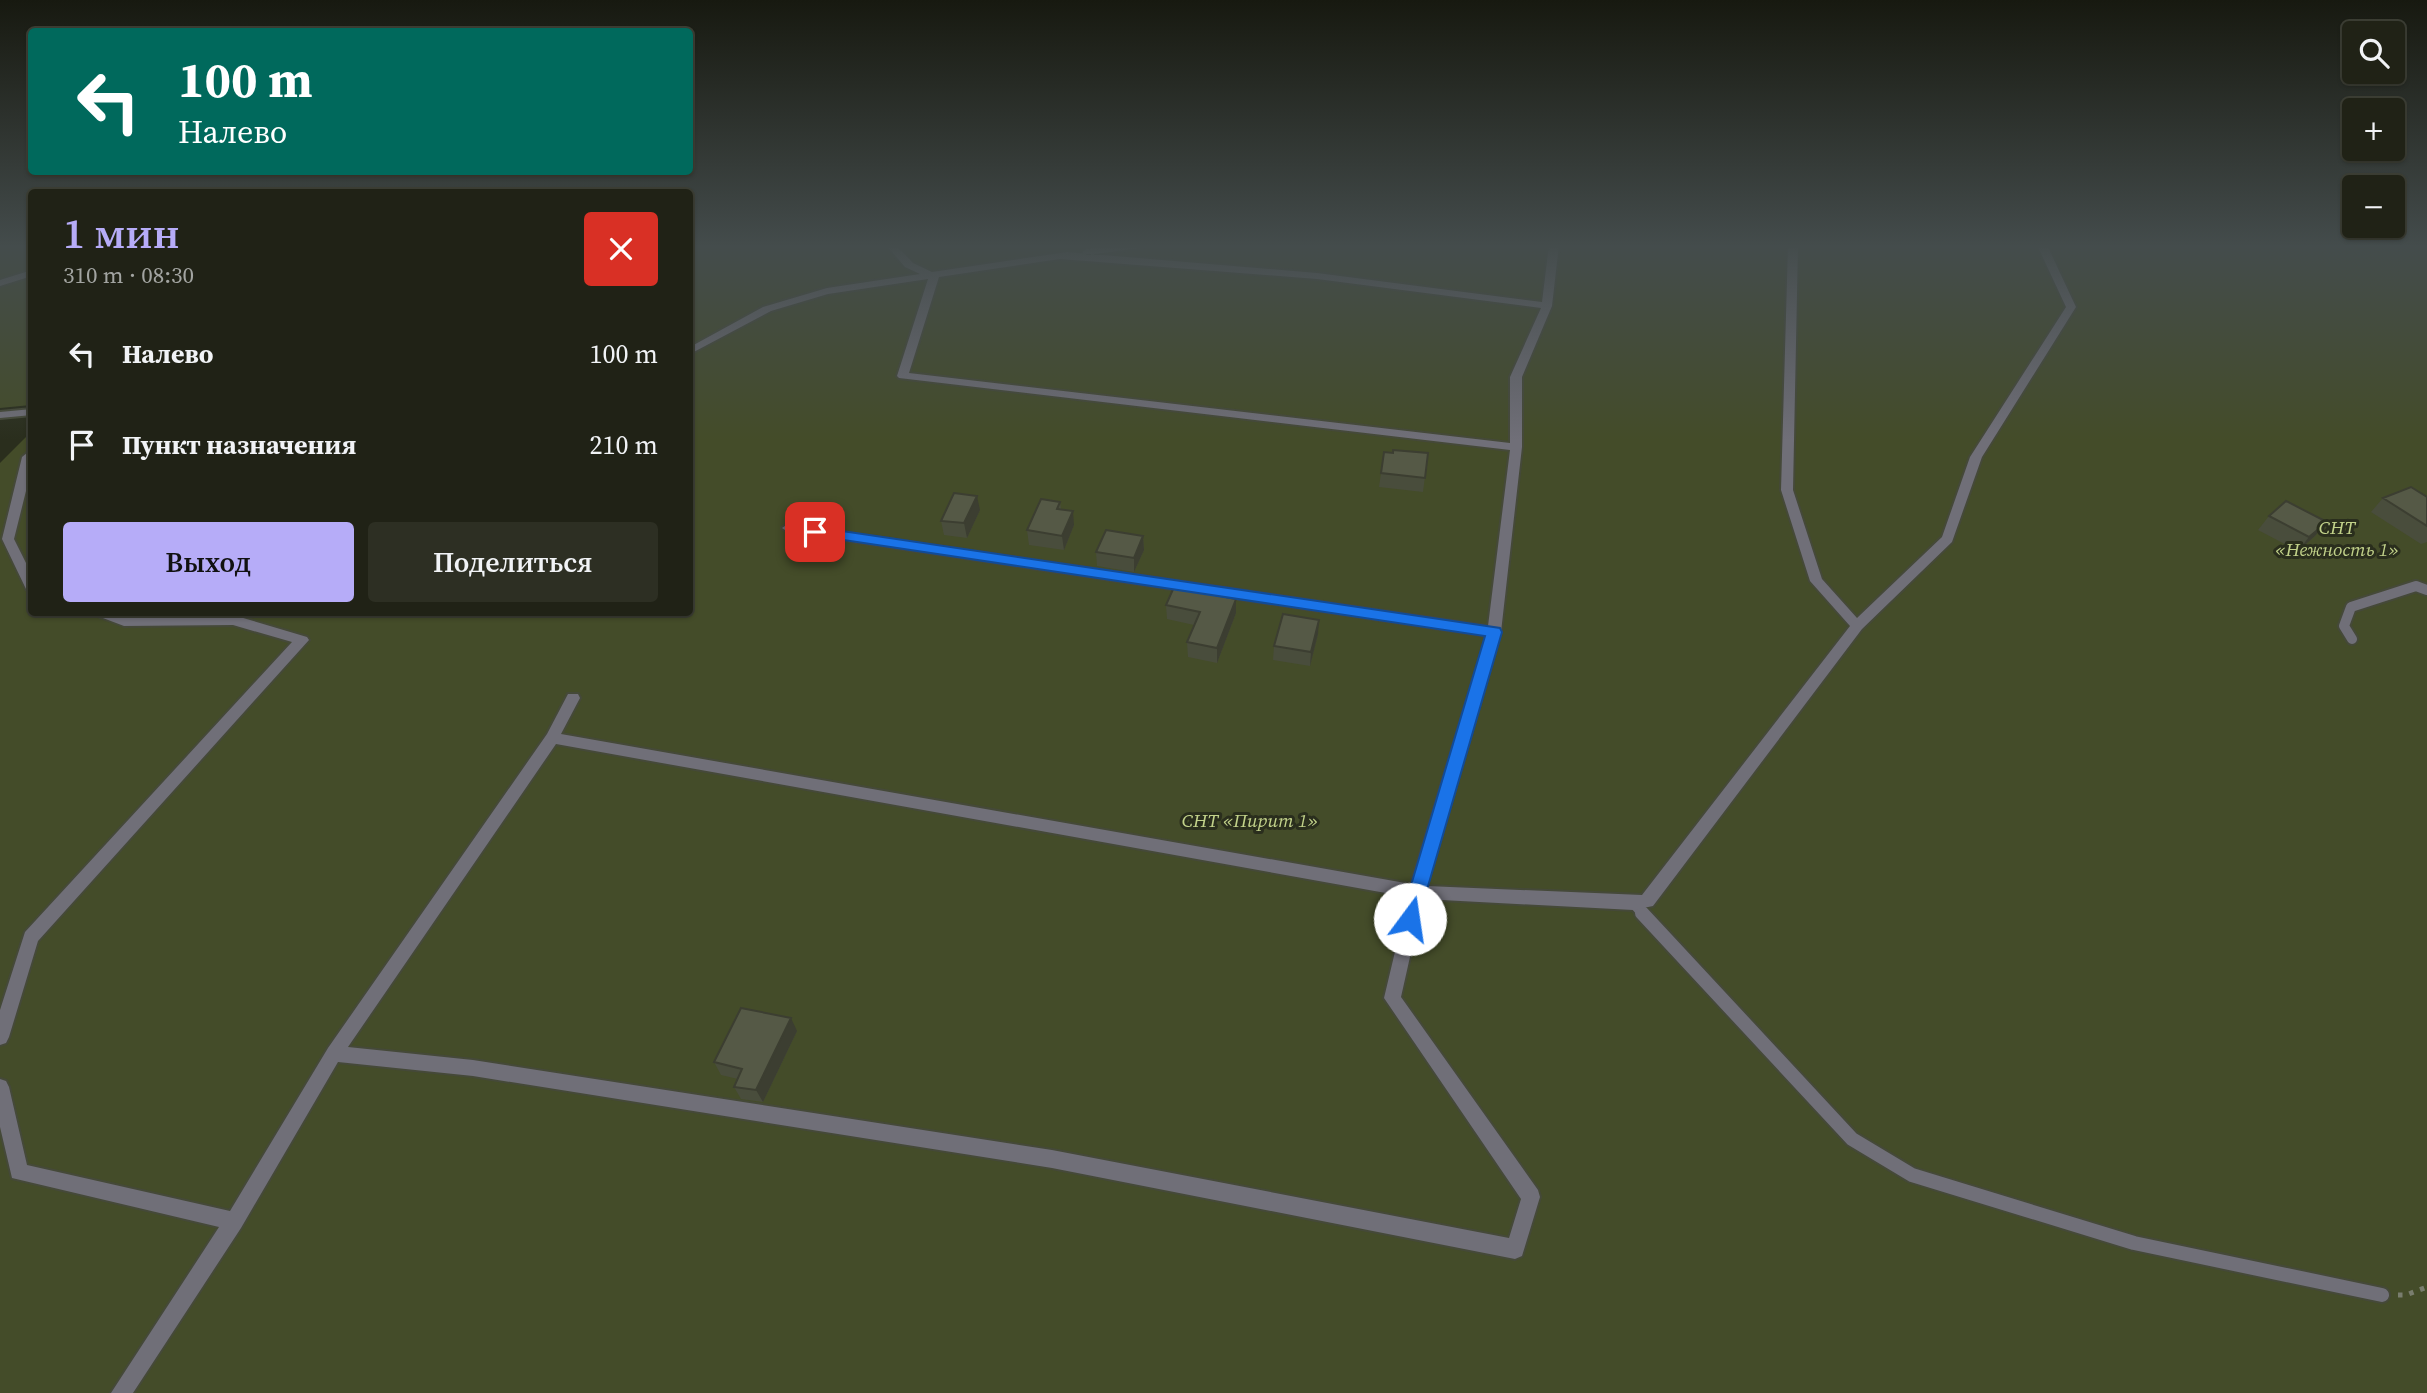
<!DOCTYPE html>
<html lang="ru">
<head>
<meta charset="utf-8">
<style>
  :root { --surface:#202216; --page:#2d2f23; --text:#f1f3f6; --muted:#a2a4a1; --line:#3d3f35; --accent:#b6acf8 }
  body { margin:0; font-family:"Source Serif 4",serif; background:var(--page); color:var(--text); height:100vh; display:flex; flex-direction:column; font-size:26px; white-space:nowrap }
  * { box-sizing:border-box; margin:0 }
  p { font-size:23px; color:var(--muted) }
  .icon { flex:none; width:38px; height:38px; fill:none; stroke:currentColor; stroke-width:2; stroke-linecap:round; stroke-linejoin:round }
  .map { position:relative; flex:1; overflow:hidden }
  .side { position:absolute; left:28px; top:189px; width:665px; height:427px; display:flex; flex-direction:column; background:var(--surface); border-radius:7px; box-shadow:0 2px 5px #0004,0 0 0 2px var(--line) }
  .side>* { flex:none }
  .banner { position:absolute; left:28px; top:28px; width:665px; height:147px; border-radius:7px; box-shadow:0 2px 5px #0004,0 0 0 2px var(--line); background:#00695c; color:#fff; overflow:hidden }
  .buttons { position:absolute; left:2342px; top:21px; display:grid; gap:14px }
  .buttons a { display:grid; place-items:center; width:63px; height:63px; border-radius:7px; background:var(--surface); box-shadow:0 2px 5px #0004,0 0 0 2px var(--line); font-size:35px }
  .pin { position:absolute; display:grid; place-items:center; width:60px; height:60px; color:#fff; margin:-30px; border-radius:14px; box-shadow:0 4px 10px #0006 }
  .me { position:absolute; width:77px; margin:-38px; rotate:14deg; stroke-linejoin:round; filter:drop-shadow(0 0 5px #0008) }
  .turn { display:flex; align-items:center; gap:24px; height:147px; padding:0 35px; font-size:32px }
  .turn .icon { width:91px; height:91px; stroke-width:2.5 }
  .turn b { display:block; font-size:49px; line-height:60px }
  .round { display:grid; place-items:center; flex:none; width:74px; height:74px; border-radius:7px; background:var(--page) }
  .summary { display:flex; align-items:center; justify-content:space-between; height:119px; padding:0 35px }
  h1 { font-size:42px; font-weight:600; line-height:52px; color:var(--accent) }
  .action { display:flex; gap:14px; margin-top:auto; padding:14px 35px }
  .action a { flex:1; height:80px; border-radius:7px; background:var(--accent); color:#111; font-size:28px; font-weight:600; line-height:80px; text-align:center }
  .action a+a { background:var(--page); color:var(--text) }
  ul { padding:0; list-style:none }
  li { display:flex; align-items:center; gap:21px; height:91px; padding:0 35px }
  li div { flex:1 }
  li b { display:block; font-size:26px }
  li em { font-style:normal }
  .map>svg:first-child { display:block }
  .green { fill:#444c29 }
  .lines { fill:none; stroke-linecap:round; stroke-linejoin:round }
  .service-far1-casing { stroke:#454939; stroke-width:14 }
  .service-casing { stroke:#454939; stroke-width:18 }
  .minor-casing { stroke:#454939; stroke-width:4 }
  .path { stroke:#797d6e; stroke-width:5; stroke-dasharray:4.5 7; stroke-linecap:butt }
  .service-far1 { stroke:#706f78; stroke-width:10 }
  .service { stroke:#706f78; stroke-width:14 }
  .minor { fill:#706f78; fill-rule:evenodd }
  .wall { fill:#494d3c }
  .shaded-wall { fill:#3c3e31 }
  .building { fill:#555946; stroke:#3c3e31; stroke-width:2 }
  .route { fill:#1a73e8; stroke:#114b97; stroke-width:2 }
  .labels { text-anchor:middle; stroke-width:6; stroke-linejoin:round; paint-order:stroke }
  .park-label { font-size:19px; font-style:italic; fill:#c2d28a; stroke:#2a2e1d }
</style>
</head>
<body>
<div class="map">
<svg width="2427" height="1393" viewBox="0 0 2427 1393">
  <rect width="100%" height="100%" fill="#2a2e1d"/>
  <path class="green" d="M0,245H32L31,405L0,408Z
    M690,245H2427V1393H0V463L31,432L32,612H690Z"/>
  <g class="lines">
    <defs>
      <path id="service-far1" d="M2352,639L2344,626L2351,607L2416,586L2427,590
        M1633,903L1643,914"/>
      <path id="service" d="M1642,913L1852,1139L1912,1175L2134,1243L2382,1295"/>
      <path id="minor" d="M886,245H896L913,263L932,272L1067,252L1317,273L1542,302L1549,245H1559L1552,306L1522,377V447L1501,632L1427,886L1642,895L1850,626L1810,581L1781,490L1788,245H1798L1793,490L1822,579L1857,618L1942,537L1970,457L2066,307L2037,245H2047L2076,307L1982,457L1952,542L1862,629L1653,906L1633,910L1423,899L1401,997L1538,1190L1540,1197L1522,1256L1515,1259L1052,1168L473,1076L338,1062L241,1228L133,1393H111L219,1227L12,1178L0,1127V1079L6,1081L9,1087L27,1165L230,1211L328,1048L547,734L568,694H578L580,698L561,734L1411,884L1486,636L788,532L782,528L788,524L1488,626L1510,450L899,378L897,376L928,279L828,294L771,311L690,354V347L763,307L827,288L920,274L905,267ZM1060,259L1317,279L1541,308L1510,377V443L909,373L939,277ZM556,744L1408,897L1384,998L1521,1199L1509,1238L1052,1150L473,1060L348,1047Z
        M1117,245H1146L1141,248L1087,255L1082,252L1087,249Z
        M32,270V276L0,286V280Z
        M32,409V415L0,418V412Z
        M32,449V467L14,539L32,575V593L26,589L2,539L22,457Z
        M94,612H115L125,616L233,615L307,637L309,640L38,941L9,1037L6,1043L0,1045V1010L25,932L292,642L233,625L124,626L95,615Z"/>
    </defs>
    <use href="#service-far1" class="service-far1-casing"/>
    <use href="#service" class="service-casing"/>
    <use href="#minor" class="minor-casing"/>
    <path class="path" d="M2398,1295H2406L2427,1287"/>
    <use href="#service-far1" class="service-far1"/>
    <use href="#service" class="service"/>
    <use href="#minor" class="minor"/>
  </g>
  <path class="wall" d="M1393,453H1428L1423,492L1379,487L1381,473Z
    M2427,497V542L2421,544L2371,512L2383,498Z
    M1060,502L1061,509L1074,525L1064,550L1029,545L1027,530Z
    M980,510L967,538L944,535L941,521Z
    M2269,516L2327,522L2315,536L2298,551L2258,530Z
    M1143,536L1144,550L1134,572L1097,566L1096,552Z
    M1236,599V613L1217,663L1188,657L1187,642L1194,625L1167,619L1166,605Z
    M1318,634L1310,666L1273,660L1274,646Z
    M797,1031L763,1102L741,1099L734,1087L738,1079L721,1075L714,1062Z"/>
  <path class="shaded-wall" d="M977,496L980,510L967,538L964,523Z
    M1073,511L1074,525L1064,550L1062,536Z
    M2327,522L2315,536L2298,551L2309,537Z
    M1143,536L1144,550L1134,572V558Z
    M1236,599V613L1217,663V648Z
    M1319,620L1318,634L1310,666L1311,652Z
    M791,1018L797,1031L763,1102L756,1090Z"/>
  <path class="building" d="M1393,450L1428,453L1425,478L1381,473L1384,452L1393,453Z
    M2411,487L2427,497V526L2383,498Z
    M954,493L977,496L964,523L941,521Z
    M1041,499L1060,502L1057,509L1073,511L1062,536L1027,530Z
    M2286,501L2327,522L2309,537L2269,516Z
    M1106,530L1143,536L1134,558L1096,552Z
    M1174,587L1236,599L1217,648L1187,642L1200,612L1166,605Z
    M1283,614L1319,620L1311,652L1274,646Z
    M741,1008L791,1018L756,1090L734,1087L742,1069L714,1062Z"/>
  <linearGradient id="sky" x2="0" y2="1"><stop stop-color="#171910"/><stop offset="0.56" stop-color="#444c4c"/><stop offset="1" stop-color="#444c4c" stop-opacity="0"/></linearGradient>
  <rect width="2427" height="440" fill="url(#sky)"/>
  <path class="route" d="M815,527L1500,628L1502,632L1417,924L1410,926L1404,924L1401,919L1485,636L810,535V529Z"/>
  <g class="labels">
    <g class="park-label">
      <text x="2337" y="534">СНТ<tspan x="2337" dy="22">«Нежность 1»</tspan></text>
      <text x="1250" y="827">СНТ «Пирит 1»</text>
    </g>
  </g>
</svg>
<div class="buttons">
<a><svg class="icon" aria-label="search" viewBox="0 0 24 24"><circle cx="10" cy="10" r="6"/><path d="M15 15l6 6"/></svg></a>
<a>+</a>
<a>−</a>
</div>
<div class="pin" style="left:815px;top:532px;background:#d93025"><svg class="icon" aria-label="arrive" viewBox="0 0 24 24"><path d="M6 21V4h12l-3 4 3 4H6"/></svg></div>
<svg class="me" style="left:1410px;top:919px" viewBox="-20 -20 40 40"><circle r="19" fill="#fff"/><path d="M0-13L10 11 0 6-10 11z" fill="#1a73e8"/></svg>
<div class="banner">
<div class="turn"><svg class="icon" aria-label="left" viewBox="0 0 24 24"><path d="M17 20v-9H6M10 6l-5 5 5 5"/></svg><div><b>100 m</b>Налево</div></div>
</div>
<section class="side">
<div class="summary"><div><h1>1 мин</h1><p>310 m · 08:30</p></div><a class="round" style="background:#d93025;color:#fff"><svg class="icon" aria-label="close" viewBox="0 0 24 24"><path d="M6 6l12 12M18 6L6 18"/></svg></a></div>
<ul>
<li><svg class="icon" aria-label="left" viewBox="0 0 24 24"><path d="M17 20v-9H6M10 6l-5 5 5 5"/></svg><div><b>Налево</b></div><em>100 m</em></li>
<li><svg class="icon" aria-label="arrive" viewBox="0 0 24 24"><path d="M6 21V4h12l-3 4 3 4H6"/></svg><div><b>Пункт назначения</b></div><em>210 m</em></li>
</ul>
<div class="action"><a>Выход</a><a>Поделиться</a></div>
</section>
</div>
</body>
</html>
